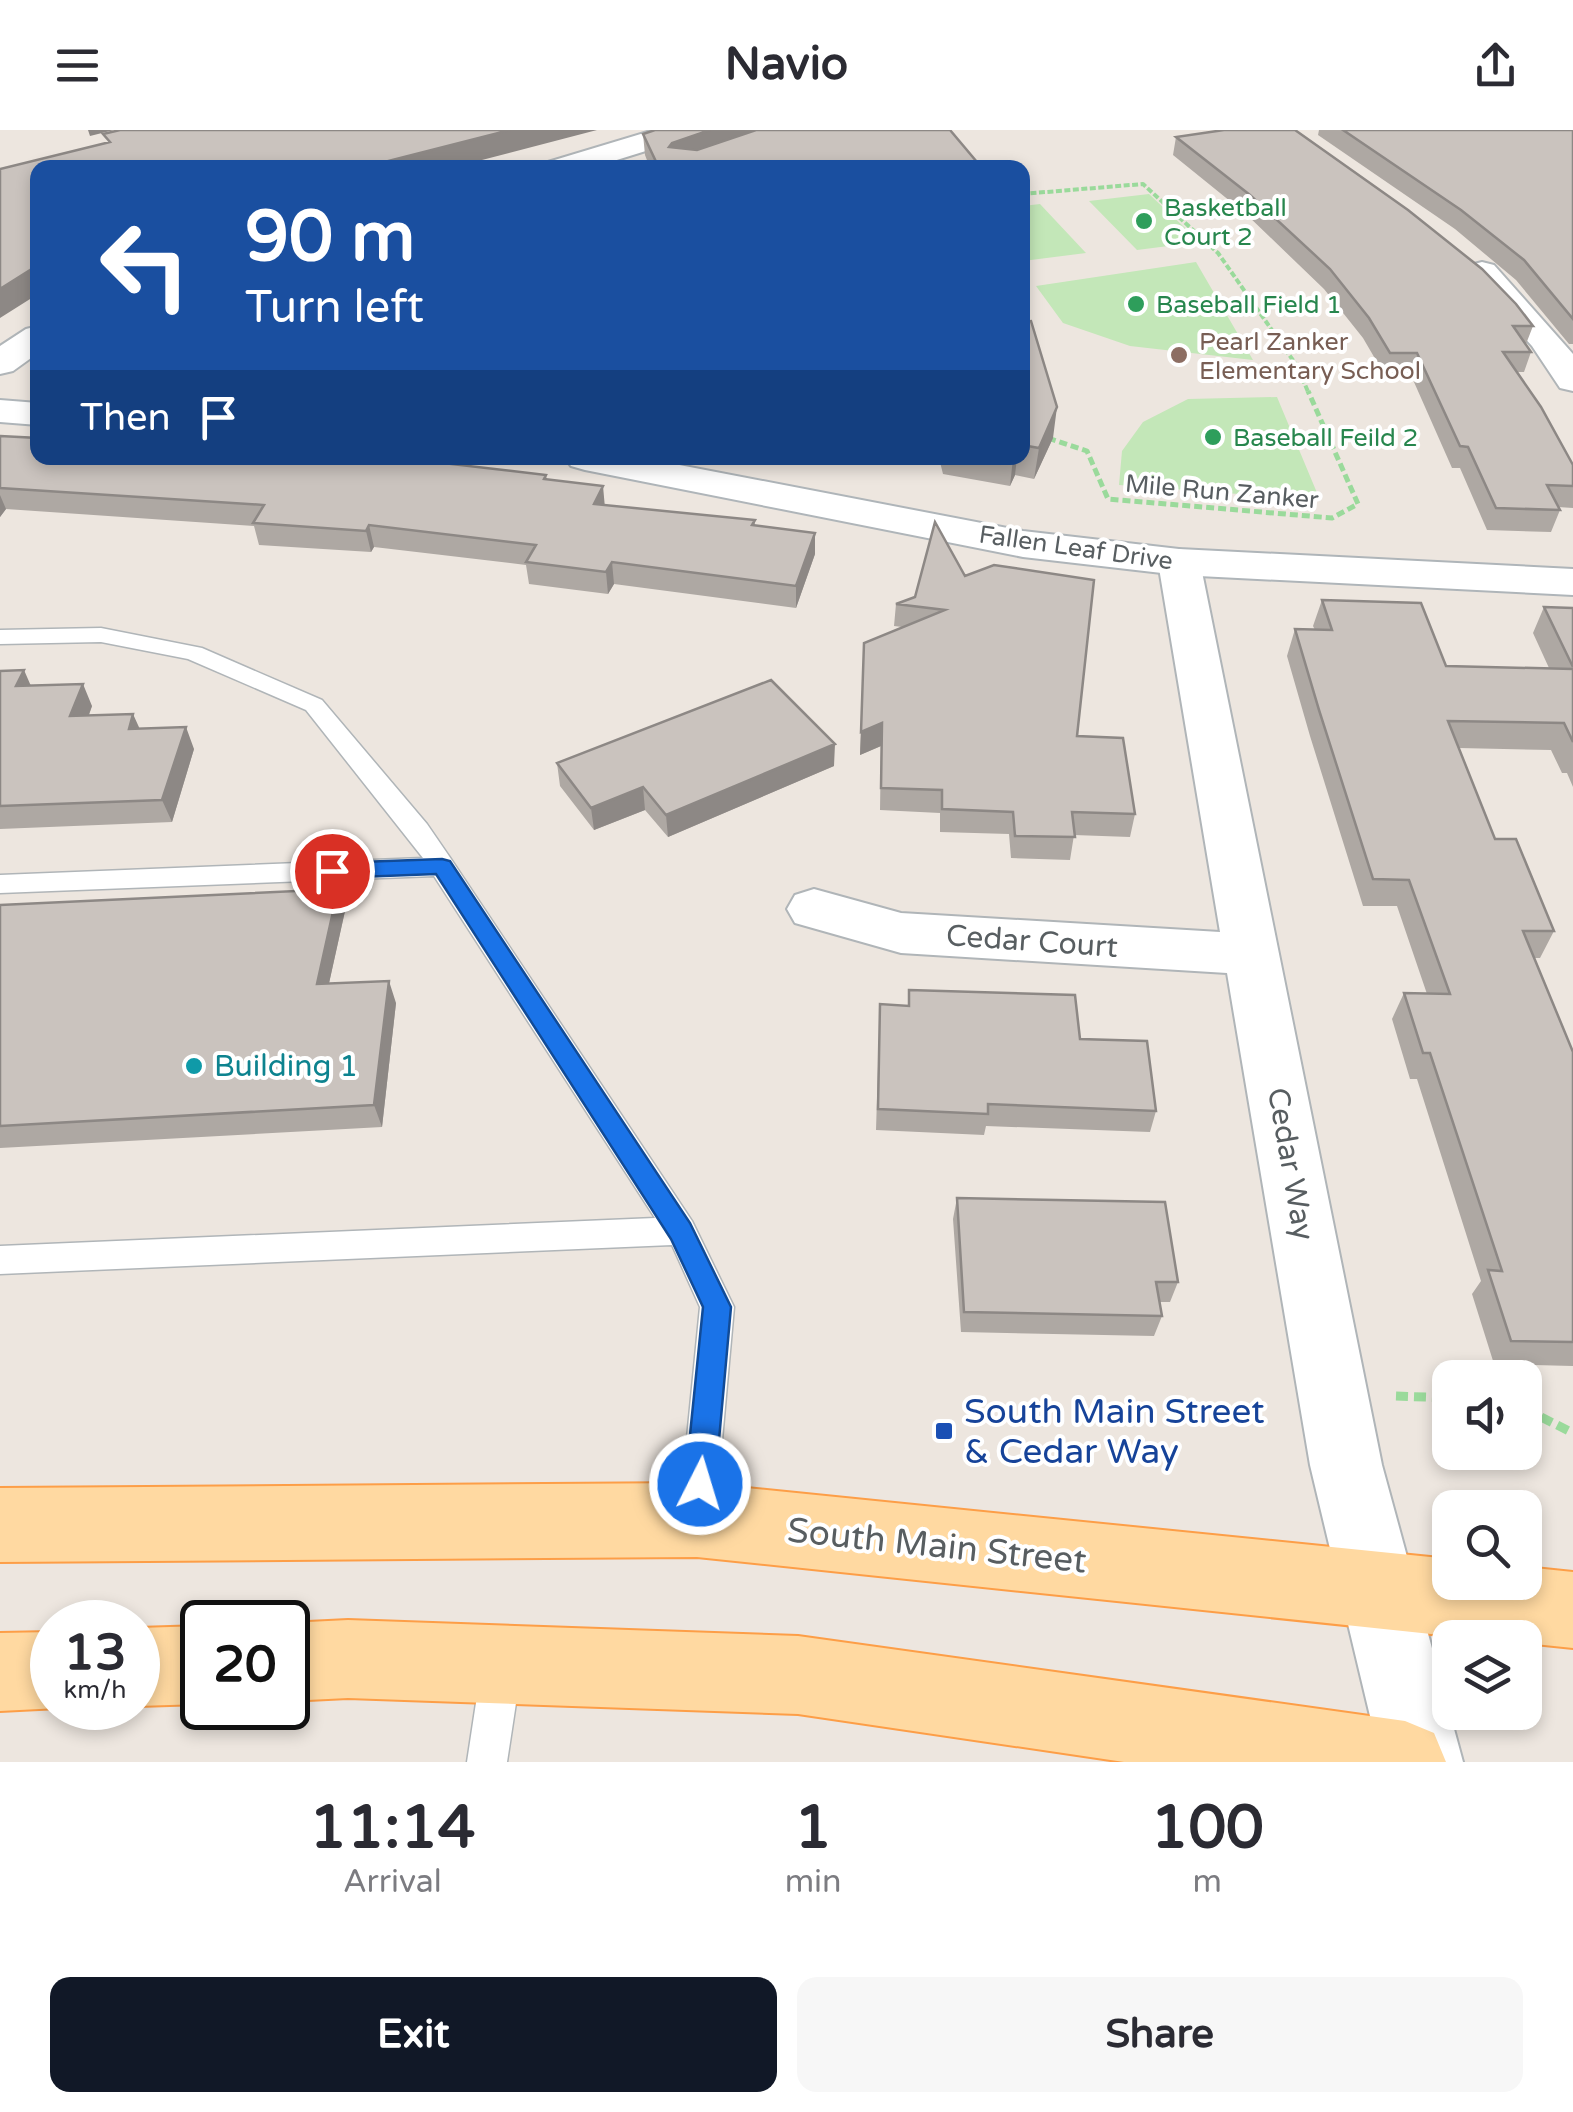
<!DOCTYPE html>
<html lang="en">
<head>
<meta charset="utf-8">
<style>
  :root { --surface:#fff; --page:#f7f7f7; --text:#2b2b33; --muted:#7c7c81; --accent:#111827 }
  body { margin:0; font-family:"Varela Round",sans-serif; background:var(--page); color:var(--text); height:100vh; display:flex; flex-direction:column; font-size:38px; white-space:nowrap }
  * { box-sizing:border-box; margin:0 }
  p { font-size:32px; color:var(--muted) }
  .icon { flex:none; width:55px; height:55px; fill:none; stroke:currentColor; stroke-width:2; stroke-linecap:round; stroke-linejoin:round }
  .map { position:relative; height:1632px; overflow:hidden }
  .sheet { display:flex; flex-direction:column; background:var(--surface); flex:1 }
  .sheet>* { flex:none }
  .top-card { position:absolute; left:30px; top:30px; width:1000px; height:305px; border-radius:20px; box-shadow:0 5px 15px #0003; background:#1a4fa0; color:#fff; overflow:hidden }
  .controls { position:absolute; left:1432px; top:1230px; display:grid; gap:20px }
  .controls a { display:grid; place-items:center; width:110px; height:110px; border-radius:20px; background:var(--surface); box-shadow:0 5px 15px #0003; font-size:50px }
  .speed { position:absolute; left:30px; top:1470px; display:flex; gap:20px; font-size:50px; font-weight:700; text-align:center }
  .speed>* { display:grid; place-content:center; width:130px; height:130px; border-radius:50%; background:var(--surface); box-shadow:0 5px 15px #0003; line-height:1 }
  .speed small { font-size:25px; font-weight:400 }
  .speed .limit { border:5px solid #111; border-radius:15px; background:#fff; color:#111 }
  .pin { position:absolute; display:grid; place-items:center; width:85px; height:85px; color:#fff; margin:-42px; border:5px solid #fff; border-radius:50%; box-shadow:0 2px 10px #0007 }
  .me { position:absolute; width:110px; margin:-55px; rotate:5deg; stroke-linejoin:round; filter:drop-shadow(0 0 8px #0008) }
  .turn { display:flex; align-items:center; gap:35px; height:210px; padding:0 50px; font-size:45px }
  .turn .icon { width:130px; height:130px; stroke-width:2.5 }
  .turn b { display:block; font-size:70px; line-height:85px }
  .then { display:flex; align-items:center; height:95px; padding:0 50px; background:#0003; gap:20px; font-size:38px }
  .eta { display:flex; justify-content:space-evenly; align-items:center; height:170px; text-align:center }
  .eta b { font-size:60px; font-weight:700; line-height:70px }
  .action { display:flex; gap:20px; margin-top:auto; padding:20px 50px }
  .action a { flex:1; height:115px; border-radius:20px; background:var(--accent); color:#fff; font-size:40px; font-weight:700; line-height:115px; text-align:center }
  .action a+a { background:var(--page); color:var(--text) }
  header { display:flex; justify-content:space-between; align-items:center; height:130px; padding:0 50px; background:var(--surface); font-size:45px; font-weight:700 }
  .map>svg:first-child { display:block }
  .green { fill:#c3e7b8 }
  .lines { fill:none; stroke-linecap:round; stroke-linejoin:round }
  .lane-casing { stroke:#b0b5b8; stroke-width:3 }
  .street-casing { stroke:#b0b5b8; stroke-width:4 }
  .secondary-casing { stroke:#afb5b9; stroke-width:4 }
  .primary-casing { stroke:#fd9e47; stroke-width:4 }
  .path-far2 { stroke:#9ada9b; stroke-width:4; stroke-dasharray:6 2.5; stroke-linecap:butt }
  .path-far1 { stroke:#9ada9b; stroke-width:5; stroke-dasharray:8 4; stroke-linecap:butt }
  .path { stroke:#9ada9b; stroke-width:9; stroke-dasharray:12 6; stroke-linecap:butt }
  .lane { fill:#fff; fill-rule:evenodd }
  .street { fill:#fff; fill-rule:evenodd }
  .secondary { fill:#fff; fill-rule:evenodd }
  .primary { fill:#ffd9a1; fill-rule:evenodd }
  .wall { fill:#aea8a3 }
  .shaded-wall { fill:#8d8885 }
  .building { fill:#cac3be; stroke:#8d8885; stroke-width:2.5 }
  .route { fill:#1a73e8; stroke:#114b97; stroke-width:2.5 }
  .leisure-dot { fill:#2e9e5b; stroke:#fff; stroke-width:4 }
  .education-dot { fill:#8d6e63; stroke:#fff; stroke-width:4 }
  .culture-dot { fill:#0f9aa8; stroke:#fff; stroke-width:4 }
  .transit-dot { fill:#1a4fb4; stroke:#fff; stroke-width:4 }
  .labels { text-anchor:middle; stroke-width:8; stroke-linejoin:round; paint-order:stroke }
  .far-leisure-label { font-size:25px; fill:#27864d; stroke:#fff; text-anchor:start }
  .far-education-label { font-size:25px; fill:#785e54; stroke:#fff; text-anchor:start }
  .far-street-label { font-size:25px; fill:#585e61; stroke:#fff }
  .street-label { font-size:30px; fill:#585e61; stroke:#fff }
  .culture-label { font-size:30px; fill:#0d838f; stroke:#fff; text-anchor:start }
  .near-transit-label { font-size:35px; fill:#164399; stroke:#fff; text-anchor:start }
  .near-street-label { font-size:35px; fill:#585e61; stroke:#fff }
</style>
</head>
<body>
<header><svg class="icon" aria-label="menu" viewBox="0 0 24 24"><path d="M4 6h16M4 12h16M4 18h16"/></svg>Navio<svg class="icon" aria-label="share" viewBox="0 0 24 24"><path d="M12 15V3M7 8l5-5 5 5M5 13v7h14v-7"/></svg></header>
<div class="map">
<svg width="1573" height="1632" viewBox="0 0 1573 1632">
  <rect width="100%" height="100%" fill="#ede6df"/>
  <path class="green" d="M1149,64L1200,112L1137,120L1089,71Z
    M1040,74L1086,123L1023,131V76Z
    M1196,132L1253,230L1130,216L1063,193L1036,156Z
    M1277,267L1320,370L1119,355L1122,321L1143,292L1188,269Z"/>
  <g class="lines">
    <defs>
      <path id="lane" d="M101,498L202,518L322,570L427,694L451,729L692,1091L734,1177L715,1388L710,1401L697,1406L684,1401L679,1388L700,1177L672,1115L0,1144V1116L655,1088L434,746L0,763V745L423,728L306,580L188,529L101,512L0,514V500Z
        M501,1520L515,1526L521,1540L507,1632H467L481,1540L487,1526Z"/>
      <path id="street" d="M654,0H698L694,6L591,38H544L548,32Z
        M1482,132L1494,135L1573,224V261L1560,258L1532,216L1470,149L1466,142L1470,135Z
        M38,196V223L13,241L0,244V216L26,199Z
        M1179,419L1194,423L1200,432L1382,1335L1463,1632H1381L1310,1335L1227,843L901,823L795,793L787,779L795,765L814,759L901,783L1220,802L1158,432L1164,423Z"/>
      <path id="secondary" d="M0,270L38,273V295L0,292Z
        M565,328H643L1023,401L1179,419L1573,439V465L1179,445L1023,427L585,340L571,336Z"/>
      <path id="primary" d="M697,1353L1450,1429V1452H1525V1437L1573,1442V1518L1525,1513V1508H1469L697,1427L0,1432V1358Z
        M348,1490L798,1506L1405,1591L1434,1603L1446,1632H1124L798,1584L348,1568L288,1571V1493Z
        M202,1496V1574L138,1576V1498Z
        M52,1502V1578H59L0,1581V1503Z"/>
    </defs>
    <use href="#lane" class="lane-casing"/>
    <use href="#street" class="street-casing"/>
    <use href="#secondary" class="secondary-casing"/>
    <use href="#primary" class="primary-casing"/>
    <path class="path-far2" d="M1022,64L1143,54L1218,123L1297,236L1309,264"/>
    <path class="path-far1" d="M1048,308L1087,321L1108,369L1332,388L1358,374L1308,261"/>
    <path class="path" d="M1396,1266L1450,1268
      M1525,1279L1573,1303"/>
    <use href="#lane" class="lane"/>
    <use href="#street" class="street"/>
    <use href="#secondary" class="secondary"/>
    <use href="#primary" class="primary"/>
  </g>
  <path class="wall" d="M1319,0H1573V214H1569L1516,150L1455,99L1318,5Z
    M643,4L982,38H650L645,25Z
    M1176,7L1533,196L1526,214L1531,222L1524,242H1517L1573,335V378L1558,377L1560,380L1551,402L1487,400L1460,338H1452L1410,243L1384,244L1363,208L1324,159L1246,84L1173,25Z
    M1022,192L1053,308L1034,349L1015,345L1010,356L943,344L939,328H1022Z
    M0,306L38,328H426L427,331L546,345L547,350L605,375L755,390V396L815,403V424L796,478L614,454L608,464L529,454L526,435L374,417L371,422L259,415L254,396L6,379L0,387Z
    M855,328H889L888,334Z
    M965,446L1077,606L1135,684L1130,707L1074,705L1070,730L1011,728L1009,704L940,702V683L880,680L881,616L860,625L864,513L902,497L894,496L896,474Z
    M1322,470L1446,536L1549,538L1533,503L1544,477L1573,478V657L1567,643H1562L1551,620L1459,618L1495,709L1554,801L1540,828H1534L1573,922V1236L1494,1234L1472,1164L1481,1151L1417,949H1410L1392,889L1404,863L1427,864L1397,776H1363L1310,606L1287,526L1295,499L1315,500L1313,496Z
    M0,541L31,555L92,576L89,585L139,598L194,619L172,692L0,699Z
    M557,633L834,636L668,707L645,680L594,700L560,656Z
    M338,759L345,781L329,853L396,873L382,997L0,1018V775Z
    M880,874L1080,909L1156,981L1150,1002L986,996L984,1005L876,1000Z
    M957,1068L1178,1152L1170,1172H1159L1162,1186L1154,1206L961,1202L953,1089Z"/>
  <path class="shaded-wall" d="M88,0H114L90,6Z
    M510,0H597L451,38H361Z
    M710,0H774L673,34L669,17L672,13Z
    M38,135V164L0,188V159Z
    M1057,277L1053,308L1034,349L1039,318Z
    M1013,328H1017L1015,345L1010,356Z
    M603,356L605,378L594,374Z
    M0,365L6,379L0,387Z
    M369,395L374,417L371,422L366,401Z
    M815,403V424L796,478V456Z
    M612,432L614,454L608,464L606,442Z
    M24,540L34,563L16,556Z
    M83,554L92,576L80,608L70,586Z
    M133,584L143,606L129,599Z
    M882,593L881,616L860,625L861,602Z
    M186,597L194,619L172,692L162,670Z
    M835,614L834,636L668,707L666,685Z
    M643,657L645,680L594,700L591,678Z
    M338,759L345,781L324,876L317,854Z
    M389,851L396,873L382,997L374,975Z"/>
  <path class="building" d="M120,0H510L361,38H38V135L0,159V39L110,12L103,4Z
    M655,0H710L672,13L669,17L697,20L756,0H950L982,38H659L643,4Z
    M1224,0H1295L1408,80L1482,139L1516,174L1533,196H1513L1531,222H1503L1541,277L1573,335V356L1547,355L1560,380L1496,378L1468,317L1460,316L1417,223H1390L1369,188L1330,139L1250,65L1176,7Z
    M1343,0H1573V189L1524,130L1461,80Z
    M1031,191L1057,277L1039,318L1022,315V192Z
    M0,306L38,308V328H426L425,331L546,345L544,349L603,356L594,374L755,390L752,395L815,403L796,456L612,432L606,442L526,432L536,415L369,395L366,401L253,393L264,375L0,358Z
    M935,392L965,446L994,435L1094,450L1077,606L1123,608L1135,684L1072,682L1075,707L1015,706L1013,682L942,679V660L881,658L882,593L861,602L864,513L945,480L896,474L915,467Z
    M1322,470L1421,473L1446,536L1573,539V612L1564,593L1448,591L1495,709H1516L1554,801H1523L1573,922V1212L1511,1211L1488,1140L1502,1141L1430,923H1423L1404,863L1450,864L1409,750L1373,749L1319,580L1295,499L1332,500Z
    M1544,477L1573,478V537Z
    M24,540L16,556L83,554L70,586L133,584L129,599L186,597L162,670L0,676V541Z
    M771,550L835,614L666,685L643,657L591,678L557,633Z
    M338,759L317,854L389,851L374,975L0,996V775Z
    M909,860L1075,865L1080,909L1147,911L1156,981L988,974V984L878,979L880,874L909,876Z
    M957,1068L1165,1072L1178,1152H1156L1162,1186L964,1182Z"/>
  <path class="route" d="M442,729L450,731L690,1093L731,1177L715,1354L711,1365L700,1369L690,1365L685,1354L703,1177L671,1109L436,744L332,748L321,741L332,733Z"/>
  <g class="leisure-dot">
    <circle cx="1144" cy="91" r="10"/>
    <circle cx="1136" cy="174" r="10"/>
    <circle cx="1213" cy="307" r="10"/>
  </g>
  <circle class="education-dot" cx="1179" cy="225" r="10"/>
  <circle class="culture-dot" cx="194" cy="936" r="10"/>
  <rect class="transit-dot" x="934" y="1291" width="20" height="20" rx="5"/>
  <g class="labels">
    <g class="far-leisure-label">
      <text x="1164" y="86">Basketball<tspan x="1164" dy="29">Court 2</tspan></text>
      <text x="1156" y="183">Baseball Field 1</text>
      <text x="1233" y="316">Baseball Feild 2</text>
    </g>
    <g class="far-education-label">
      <text x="1199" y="220">Pearl Zanker<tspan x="1199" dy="29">Elementary School</tspan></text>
    </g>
    <g class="far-street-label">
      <text transform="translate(1222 361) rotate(5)" y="9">Mile Run Zanker</text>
      <text transform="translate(1076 417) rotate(8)" y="9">Fallen Leaf Drive</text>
    </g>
    <g class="street-label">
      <text transform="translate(1032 811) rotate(4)" y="10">Cedar Court</text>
      <text transform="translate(1291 1034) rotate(80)" y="10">Cedar Way</text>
    </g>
    <g class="culture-label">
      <text x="214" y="946">Building 1</text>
    </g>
    <g class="near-transit-label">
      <text x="964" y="1293">South Main Street<tspan x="964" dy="40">&amp; Cedar Way</tspan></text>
    </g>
    <g class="near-street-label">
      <text transform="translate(937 1415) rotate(6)" y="12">South Main Street</text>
    </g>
  </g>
</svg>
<div class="controls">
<a><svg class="icon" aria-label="sound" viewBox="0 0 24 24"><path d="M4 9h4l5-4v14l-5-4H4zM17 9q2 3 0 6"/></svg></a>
<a><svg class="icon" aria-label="search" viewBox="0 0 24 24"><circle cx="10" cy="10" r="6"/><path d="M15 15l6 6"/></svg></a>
<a><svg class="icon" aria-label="layers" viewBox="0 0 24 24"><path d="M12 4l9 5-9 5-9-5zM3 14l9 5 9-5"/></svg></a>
</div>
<div class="speed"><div>13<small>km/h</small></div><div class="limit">20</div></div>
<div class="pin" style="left:332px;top:741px;background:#d93025"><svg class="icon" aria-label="arrive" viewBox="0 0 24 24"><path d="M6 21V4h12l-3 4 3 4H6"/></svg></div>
<svg class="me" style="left:700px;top:1354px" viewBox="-20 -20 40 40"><circle r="17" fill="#1a73e8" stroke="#fff" stroke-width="3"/><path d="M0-11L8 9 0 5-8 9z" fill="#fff"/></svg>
<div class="top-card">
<div class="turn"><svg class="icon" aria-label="left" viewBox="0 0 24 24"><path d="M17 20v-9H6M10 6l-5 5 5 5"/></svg><div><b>90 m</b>Turn left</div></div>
<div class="then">Then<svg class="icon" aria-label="arrive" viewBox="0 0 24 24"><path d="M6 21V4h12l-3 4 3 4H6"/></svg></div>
</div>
</div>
<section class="sheet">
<div class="eta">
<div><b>11:14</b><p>Arrival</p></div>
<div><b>1</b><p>min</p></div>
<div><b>100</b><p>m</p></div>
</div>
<div class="action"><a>Exit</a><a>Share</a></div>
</section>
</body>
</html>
